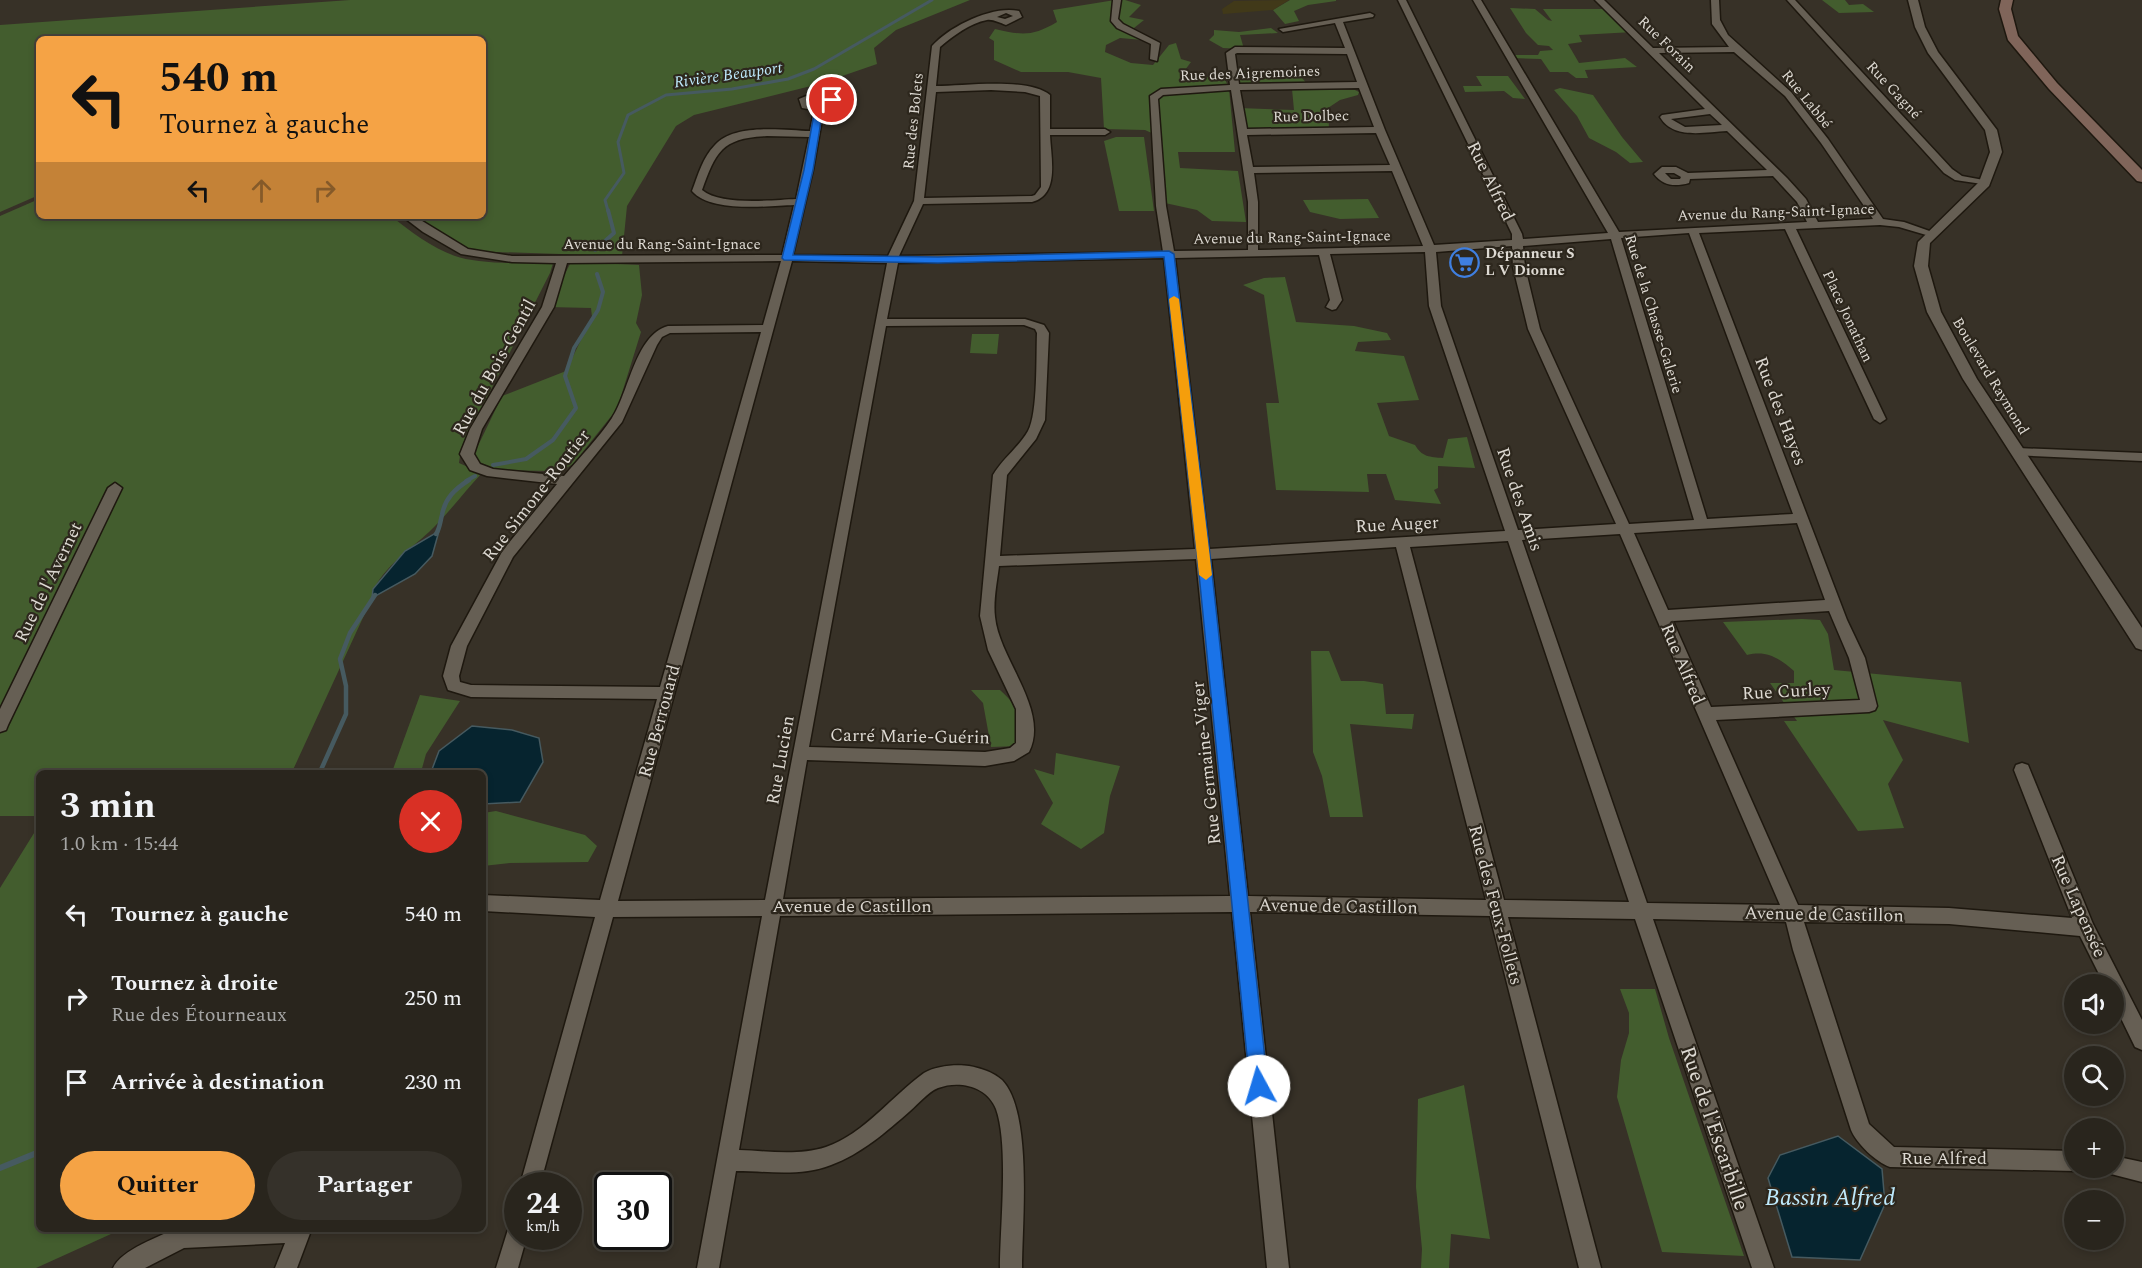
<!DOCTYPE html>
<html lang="fr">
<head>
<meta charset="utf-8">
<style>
  :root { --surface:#29251d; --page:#35312a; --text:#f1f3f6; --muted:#a5a5a4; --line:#45423b; --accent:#f5a345 }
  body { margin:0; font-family:Spectral,serif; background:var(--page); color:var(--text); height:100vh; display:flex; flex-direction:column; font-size:22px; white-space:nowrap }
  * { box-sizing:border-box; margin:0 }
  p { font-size:20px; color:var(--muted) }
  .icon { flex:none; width:33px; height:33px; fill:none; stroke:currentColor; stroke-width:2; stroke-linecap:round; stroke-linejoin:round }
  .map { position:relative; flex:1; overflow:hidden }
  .panel { position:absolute; left:36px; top:770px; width:450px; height:462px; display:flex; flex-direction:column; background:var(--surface); border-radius:9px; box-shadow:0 3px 9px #0003,0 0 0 2px var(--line) }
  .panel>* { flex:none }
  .hud { position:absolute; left:36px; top:36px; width:450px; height:183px; border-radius:9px; box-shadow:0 3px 9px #0003,0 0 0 2px var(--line); background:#f5a345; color:#111; overflow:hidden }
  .fabs { position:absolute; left:2064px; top:974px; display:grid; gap:12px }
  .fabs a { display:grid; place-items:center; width:60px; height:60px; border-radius:50%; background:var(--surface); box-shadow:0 3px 9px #0003,0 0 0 2px var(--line); font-size:30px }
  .speed { position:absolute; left:504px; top:1172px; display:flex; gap:12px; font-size:30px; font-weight:700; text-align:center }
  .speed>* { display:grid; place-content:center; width:78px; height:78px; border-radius:50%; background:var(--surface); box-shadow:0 3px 9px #0003,0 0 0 2px var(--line); line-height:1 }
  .speed small { font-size:15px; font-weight:400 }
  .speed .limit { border:3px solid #111; border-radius:9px; background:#fff; color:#111 }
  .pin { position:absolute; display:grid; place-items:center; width:51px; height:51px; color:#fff; margin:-26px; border:3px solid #fff; border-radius:50%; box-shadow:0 2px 6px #0007 }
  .me { position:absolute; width:66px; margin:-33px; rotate:354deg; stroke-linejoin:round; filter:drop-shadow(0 0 4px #0008) }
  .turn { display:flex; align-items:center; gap:21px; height:126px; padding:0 24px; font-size:27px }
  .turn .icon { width:78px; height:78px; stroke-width:2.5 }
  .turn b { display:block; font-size:42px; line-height:51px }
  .lanes { display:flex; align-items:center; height:57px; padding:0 24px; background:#0003; justify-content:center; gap:30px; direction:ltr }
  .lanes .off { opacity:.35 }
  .round { display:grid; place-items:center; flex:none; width:63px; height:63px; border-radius:32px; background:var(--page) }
  .headline { display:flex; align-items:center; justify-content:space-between; height:102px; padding:0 24px }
  h1 { font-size:36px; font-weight:700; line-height:45px }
  .button { display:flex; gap:12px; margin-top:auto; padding:12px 24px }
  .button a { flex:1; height:69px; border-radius:36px; background:var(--accent); color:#111; font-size:24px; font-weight:700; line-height:69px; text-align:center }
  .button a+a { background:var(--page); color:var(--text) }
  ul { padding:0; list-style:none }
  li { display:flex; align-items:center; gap:18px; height:84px; padding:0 24px }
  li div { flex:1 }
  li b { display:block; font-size:22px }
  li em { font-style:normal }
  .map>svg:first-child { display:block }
  .green { fill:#435d2e }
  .sand { fill:#413919 }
  .water { fill:#06242f; stroke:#465a60; stroke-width:1.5 }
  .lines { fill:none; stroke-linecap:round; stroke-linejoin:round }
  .stream-far3 { stroke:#465a60; stroke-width:3 }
  .stream-far2 { stroke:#465a60; stroke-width:4 }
  .stream-far1 { stroke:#465a60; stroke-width:4.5 }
  .stream { stroke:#465a60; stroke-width:6 }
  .minor-casing { stroke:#1e180f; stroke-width:3 }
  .tertiary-casing { stroke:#1e180f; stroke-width:3 }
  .secondary-casing { stroke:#1e180f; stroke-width:3 }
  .minor { fill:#665f54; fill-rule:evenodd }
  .tertiary { fill:#665f54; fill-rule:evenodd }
  .secondary { fill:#80655a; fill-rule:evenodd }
  .route { fill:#1a73e8; stroke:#114b97; stroke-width:1.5 }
  .slow { fill:#f59e0b }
  .labels { text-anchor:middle; stroke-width:4.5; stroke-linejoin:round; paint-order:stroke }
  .far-street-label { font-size:15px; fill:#ddd9d2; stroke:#2d271d }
  .far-poi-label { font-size:15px; font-weight:bold; fill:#ddd9d2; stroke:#2d271d; text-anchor:start }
  .far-water-label { font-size:16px; font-style:italic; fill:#beeafd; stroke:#2d271d }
  .street-label { font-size:18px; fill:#ddd9d2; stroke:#2d271d }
  .near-street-label { font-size:21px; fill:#ddd9d2; stroke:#2d271d }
  .near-water-label { font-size:24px; font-style:italic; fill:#beeafd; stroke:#2d271d }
</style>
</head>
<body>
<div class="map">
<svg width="2142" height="1268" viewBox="0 0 2142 1268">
  <rect width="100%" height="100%" fill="#373127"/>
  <path class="green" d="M350,0H970L896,30L874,48L877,64L819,84L694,115L676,126L627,206L622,256L465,251L407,216H483V39H39V195L0,212V25Z
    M1115,0H1125L1141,5L1129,17L1144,20L1134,28L1135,33L1143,40L1120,38L1106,45L1105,52L1131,63L1153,65L1169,45L1176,43L1181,59L1191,62L1182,74L1225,79L1229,89L1235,152H1178L1180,168L1238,171L1246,222L1212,221L1197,210L1165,203L1156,135L1145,130L1104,129L1101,78L1068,72H1021L994,60V41L989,38L995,29C1021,35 1032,37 1057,22L1053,10Z
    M1290,0H1336V1L1308,5L1294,11L1299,21L1285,24L1273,10Z
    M1822,0H1845L1849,5L1863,4L1874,12L1839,13Z
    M1510,8L1535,9L1548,20L1552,21L1543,9H1608L1633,32L1579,35L1582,42L1568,44L1579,63L1625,58L1637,67L1585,70L1588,78H1576L1568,72H1550L1541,59L1510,58L1509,55H1538L1540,51L1553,50L1549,46L1538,45L1526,33Z
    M1271,28L1278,33L1240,35L1244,49L1223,48L1209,40L1214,35V30L1239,32Z
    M1232,71H1309L1310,77L1302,78L1309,86L1238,87Z
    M1476,76H1508L1525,99L1513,98L1504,91L1465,92L1463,86H1482Z
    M1560,88L1593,95L1622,137L1643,162L1630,163L1616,152L1589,138L1577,116L1554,90Z
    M1292,89L1355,90L1359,92L1358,95L1340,100L1328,108L1329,129L1243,133L1239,108L1294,110Z
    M1116,137H1144L1154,211H1119L1104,141Z
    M39,199V216H391C410,231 432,248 455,256C477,264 532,265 554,260L550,273L461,449L459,463L482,473C464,492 448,514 429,532C412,548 374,574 372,598L292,772H39V816H0V216Z
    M1368,199L1379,218L1340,219L1310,212L1303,200Z
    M571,262L639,265L642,295L636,323L641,332L617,409L573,464L561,471H548L502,470L476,464L474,454L502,396L566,371L592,317L591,308L548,307Z
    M1285,277L1296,322L1354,326L1387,333L1391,340L1358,342L1355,351L1404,356L1419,400L1377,403L1389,436L1415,445C1422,457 1430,457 1443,458L1448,439L1467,437L1475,468L1438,466V488L1434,490L1441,504L1395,500L1386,474H1367L1369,492L1276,490L1266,403H1279L1264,295L1243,285L1264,278Z
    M972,334H999L997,354L970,353Z
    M1802,619L1820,620L1828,634L1834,670L1961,682L1969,743L1883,720L1903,760L1888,784L1904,828L1858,831L1784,721H1797L1770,683H1794V671C1779,658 1767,650 1747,655L1723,622Z
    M1311,651H1329L1341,681H1364L1383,684L1386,714H1414L1412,729L1350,724L1363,817H1330L1322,776L1313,752Z
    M971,690H1000C1022,710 1020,718 1020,746L991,747L983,703Z
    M420,695L460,701L426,754L421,772H392Z
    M1056,753L1120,766L1110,796L1104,833L1081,849L1041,824L1053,803L1034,769L1054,775Z
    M496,811L585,835L597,846L588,862L510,863L483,866V813Z
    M39,825V1228L122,1229L36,1268H0V888Z
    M1620,989H1655L1669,1038L1744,1256L1662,1252L1617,1097L1621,1060L1629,1033V1013Z
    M1464,1085L1490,1239L1451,1234L1449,1268H1421L1422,1249L1416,1187L1418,1099Z"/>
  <path class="sand" d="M1289,0L1273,10L1223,14L1222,9L1234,1Z"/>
  <path class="water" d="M439,531L432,556L415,574L372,598L373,589L405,551Z
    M472,726L512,730L539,738L543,762L520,802L483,804V772H431L439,751Z
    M1838,1136L1882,1169L1885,1204L1860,1260L1792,1257L1768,1178L1780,1155Z"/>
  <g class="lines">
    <path class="stream-far3" d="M608,211L605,200L624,173L618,142L628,115L666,95L732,89L788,79L814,69L932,0"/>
    <path class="stream-far2" d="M595,250L614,233L608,210
      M493,465L526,459L553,440L576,408L565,376L574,348L598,310L603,292L597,274
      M466,481L475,476"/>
    <path class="stream-far1" d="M436,534C440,528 440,522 442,515C445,498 455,489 469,480
      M320,772L346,714V686L340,659L350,633L375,595"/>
    <path class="stream" d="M0,1168L39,1152"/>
    <defs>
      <path id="minor" d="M1113,0H1121L1118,19L1123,24L1160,43L1157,61L1150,59L1151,44L1117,28L1111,21Z
        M1398,0H1406L1522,234L1523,239L1608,233L1473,0H1481L1619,232L1807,222L1797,202L1773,176L1690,179L1689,183C1675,187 1663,186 1654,174L1662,167H1676L1688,173L1767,170L1727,131C1705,132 1673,140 1660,117L1662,115L1705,109L1595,0H1604L1653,48L1729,47L1712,24L1711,0H1719L1720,20L1728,35L1791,92L1828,139L1883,219L1904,222L1938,234L1933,237L1899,227L1880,225L1796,229L1886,419L1880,423L1874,419L1785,229L1699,233L1847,620L1865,658L1877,706L1875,710L1869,712L1716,720L1798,905L1949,908L2072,918L2014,770L2016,765L2022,763L2028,765L2093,924L2142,1020V1050L2135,1047L2114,1004V984H2104L2080,936L1949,924L1804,922L1869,1124L1894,1147L2074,1151V1167L2081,1168L2074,1171L1890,1167C1876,1162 1857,1144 1851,1130L1793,950L1786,922L1653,919L1774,1268H1752L1635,919L1508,917L1601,1268H1579L1490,916L1250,912L1289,1268H1267L1232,912L780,916L739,1150C768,1151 798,1156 826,1147C864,1134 892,1096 924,1073C935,1066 956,1064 969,1066C980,1068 993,1072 1002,1080C1033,1112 1022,1224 1022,1268H1000C1000,1227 1009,1145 996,1109C987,1086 959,1080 938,1088C928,1092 918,1104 910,1111C886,1132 861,1154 831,1165C801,1177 767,1171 736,1171L719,1268H697L762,916L613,917L540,1185H520L595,917L483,911V895L600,900L657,699L471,697L448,690L443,676L451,646L503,550L557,484L487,476L470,470L460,454L470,429L542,307L556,263L512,262L461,254L423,232L402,216H414L468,249L512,256L782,255L794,205C767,206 711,213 692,191C698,175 703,157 715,145C734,123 784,130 810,131L814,110L802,108L799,99L816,92L831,94L837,102L824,109L813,170L793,255L888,256L914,201L932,46C950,26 993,5 1019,11L1022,17L1006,25C1000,23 993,19 987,20C970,23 953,36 940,47L936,86C964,86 1028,77 1050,95V129H1105L1110,132L1105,135H1050C1051,158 1060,195 1032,202L923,204L899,256L1163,252L1156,206L1150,96L1161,89L1230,85L1226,53L1235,47L1345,48L1335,23L1283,32L1279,29L1370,13L1374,15L1373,17L1343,22L1385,130L1434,245L1512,240V234ZM1006,13L1013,16L1005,19L997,17ZM1734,52L1785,96L1821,143L1873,219L1818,222L1806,199L1787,178L1659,53ZM1237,53L1347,54L1357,82L1239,84L1235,54ZM1359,88L1374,127L1247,129L1240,90ZM991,90L1025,92L1040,96L1041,187L1035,195L1032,196L924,198L936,92ZM1231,90L1248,202V250L1174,251L1166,206L1158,99L1163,95ZM817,98L825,99L827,101L816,105L809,104V100ZM1710,114L1722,125L1685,127L1671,119ZM1376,133L1390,165L1253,167L1247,135ZM767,136L809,137L796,199C772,200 721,206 702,190C716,151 722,138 767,136ZM1392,171L1423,246L1258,250V202L1254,173ZM1665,173H1674L1681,177L1680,179H1671ZM1689,233L1793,514L1707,519L1621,238ZM1611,239L1694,520L1629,524L1540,329L1525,267L1523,246ZM1512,246L1513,267L1528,329L1616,524L1518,530L1441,306L1436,252ZM1425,252L1429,306L1505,531L1209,549L1175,258L1319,255L1330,300L1326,307L1332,310L1336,309L1342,300L1330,254ZM1164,258L1195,549L1000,556L1007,475L1036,439L1045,420L1049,333L1044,325L1025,319H887L898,263ZM781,261L763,325L668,326C635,335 629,393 612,418C598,439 580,457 564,476L493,469L480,464L474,454L482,429L554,307L567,263ZM792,261L887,263L765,900L618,901ZM1024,325L1035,329L1037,333C1036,355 1038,413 1028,431C1019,447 1003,458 993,475L980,616L988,650L1016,709V743L1010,748L985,752L809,747L886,326ZM761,332L660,687L471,685L460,682L459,676L467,646L513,557L622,422L657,345L662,337L670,333ZM1797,523L1825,600L1668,610L1634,533ZM1620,534L1780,905L1647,903L1522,540ZM1508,541L1629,902L1504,900L1410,547ZM1396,547L1486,900L1248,896L1211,559ZM1196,559L1230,896L783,899L807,760L985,766L1014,761L1029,752C1050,710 999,659 995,617C993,601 997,582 999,566ZM1829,611L1849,658L1860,700L1711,707L1673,621Z
        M1787,0H1795L1952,169L1962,176L1989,181V185L1955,180L1944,173Z
        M2018,448L2142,453V461L2013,455L2011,452Z
        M115,483L122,488L8,725L6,730L0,732V709L108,488Z
        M2114,1156L2142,1162V1182L2107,1173L2104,1167H2114Z
        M518,1220V1236H527L518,1268H496L510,1223Z
        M178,1228H312L297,1268H275L285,1243L184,1248L145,1268H113C121,1250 160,1236 178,1228Z"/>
      <path id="tertiary" d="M1908,0H1918L1925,27L1938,52L1997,130L2002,152L1989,186L1930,243L1928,266L1941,312L1977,379L2142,628V650L2136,648L1963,379L1927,312L1914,266L1918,242L1979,182L1990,152L1985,130L1928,53L1915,27Z"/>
      <path id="secondary" d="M2001,0H2013L2011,9L2018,36L2057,83L2142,170V182L2137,181L2049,89L2008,40L1999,9Z"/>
    </defs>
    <use href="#minor" class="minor-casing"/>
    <use href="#tertiary" class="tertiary-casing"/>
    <use href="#secondary" class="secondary-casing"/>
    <use href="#minor" class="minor"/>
    <use href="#tertiary" class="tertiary"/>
    <use href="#secondary" class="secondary"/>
  </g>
  <path class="route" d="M829,98L836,100L833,106L823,109L813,170L793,255L938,257L1169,251L1174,254L1210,554L1268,1086L1265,1092L1259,1095L1253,1092L1250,1086L1197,554L1164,257L938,263L784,260L782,258L804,170L815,108L826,103Z"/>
  <path class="slow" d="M1174,296L1179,299L1212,575L1206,580L1199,575L1169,299Z"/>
  <defs>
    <symbol id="supermarket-ring" viewBox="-11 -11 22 22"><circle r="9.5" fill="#2d271d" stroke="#3f7fe0" stroke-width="1.5"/><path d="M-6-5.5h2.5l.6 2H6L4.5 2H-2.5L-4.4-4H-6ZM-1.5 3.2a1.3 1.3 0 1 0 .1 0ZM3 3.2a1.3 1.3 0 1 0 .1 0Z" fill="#3f7fe0"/></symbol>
  </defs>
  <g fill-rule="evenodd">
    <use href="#supermarket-ring" x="1448" y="246" width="33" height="33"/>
  </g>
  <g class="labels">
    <g class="far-street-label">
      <text transform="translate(1667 44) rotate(44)" y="5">Rue Forain</text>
      <text transform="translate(1250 73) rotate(-2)" y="5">Rue des Aigremoines</text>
      <text transform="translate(1894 90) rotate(47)" y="5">Rue Gagné</text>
      <text transform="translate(1807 99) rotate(51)" y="5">Rue Labbé</text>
      <text transform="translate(1311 116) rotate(-1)" y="5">Rue Dolbec</text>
      <text transform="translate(913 121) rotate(-84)" y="5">Rue des Bolets</text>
      <text transform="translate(1776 212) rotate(-2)" y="5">Avenue du Rang-Saint-Ignace</text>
      <text transform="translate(1292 237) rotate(-1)" y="5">Avenue du Rang-Saint-Ignace</text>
      <text x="662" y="249">Avenue du Rang-Saint-Ignace</text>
      <text transform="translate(1654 314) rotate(73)" y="5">Rue de la Chasse-Galerie</text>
      <text transform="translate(1848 316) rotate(65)" y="5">Place Jonathan</text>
      <text transform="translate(1991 376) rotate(59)" y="5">Boulevard Raymond</text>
    </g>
    <g class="far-poi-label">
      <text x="1485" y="258">Dépanneur S<tspan x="1485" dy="17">L V Dionne</tspan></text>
    </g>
    <g class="far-water-label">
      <text transform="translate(728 74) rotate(-8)" y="6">Rivière Beauport</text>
    </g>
    <g class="street-label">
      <text transform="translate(1491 181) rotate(64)" y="6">Rue Alfred</text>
      <text transform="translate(494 367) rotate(-61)" y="6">Rue du Bois-Gentil</text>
      <text transform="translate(1781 411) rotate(69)" y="6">Rue des Hayes</text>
      <text transform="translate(536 495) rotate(-52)" y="6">Rue Simone-Routier</text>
      <text transform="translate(1520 499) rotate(71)" y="6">Rue des Amis</text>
      <text transform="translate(1397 524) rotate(-3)" y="6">Rue Auger</text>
      <text transform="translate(48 582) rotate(-64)" y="6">Rue de l'Avernet</text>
      <text transform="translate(1683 664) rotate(67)" y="6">Rue Alfred</text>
      <text transform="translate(1786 691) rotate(-3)" y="6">Rue Curley</text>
      <text transform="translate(659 721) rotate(-75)" y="6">Rue Berrouard</text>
      <text transform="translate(910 736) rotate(1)" y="6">Carré Marie-Guérin</text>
      <text transform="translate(780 760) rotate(-80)" y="6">Rue Lucien</text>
      <text transform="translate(1206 763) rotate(-96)" y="6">Rue Germaine-Viger</text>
      <text transform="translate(1496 905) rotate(75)" y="6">Rue des Feux-Follets</text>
      <text x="852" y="912">Avenue de Castillon</text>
      <text transform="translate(1338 906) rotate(1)" y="6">Avenue de Castillon</text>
      <text transform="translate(2079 906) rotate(66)" y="6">Rue Lapensée</text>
      <text transform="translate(1824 914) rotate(1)" y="6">Avenue de Castillon</text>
      <text x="1944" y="1164">Rue Alfred</text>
    </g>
    <g class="near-street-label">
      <text transform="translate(1715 1128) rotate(71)" y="7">Rue de l'Escarbille</text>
    </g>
    <g class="near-water-label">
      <text x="1830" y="1205">Bassin Alfred</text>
    </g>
  </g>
</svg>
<div class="fabs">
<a><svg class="icon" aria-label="sound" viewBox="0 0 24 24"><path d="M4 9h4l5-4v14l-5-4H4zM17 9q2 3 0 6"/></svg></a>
<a><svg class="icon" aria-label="search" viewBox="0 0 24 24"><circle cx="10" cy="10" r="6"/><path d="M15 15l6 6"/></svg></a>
<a>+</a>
<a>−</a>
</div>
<div class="speed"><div>24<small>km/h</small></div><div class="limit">30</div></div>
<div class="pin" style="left:832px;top:100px;background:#d93025"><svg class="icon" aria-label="arrive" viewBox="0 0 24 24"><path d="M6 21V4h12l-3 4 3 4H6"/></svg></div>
<svg class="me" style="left:1259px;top:1086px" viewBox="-20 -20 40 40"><circle r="19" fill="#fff"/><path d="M0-13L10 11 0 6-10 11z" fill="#1a73e8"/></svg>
<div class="hud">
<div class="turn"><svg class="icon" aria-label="left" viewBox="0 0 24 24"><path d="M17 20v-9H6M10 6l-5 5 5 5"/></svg><div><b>540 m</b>Tournez à gauche</div></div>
<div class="lanes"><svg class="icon" aria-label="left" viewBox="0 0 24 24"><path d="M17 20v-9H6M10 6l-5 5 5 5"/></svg><svg class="icon off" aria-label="ahead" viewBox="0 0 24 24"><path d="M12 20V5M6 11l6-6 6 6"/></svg><svg class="icon off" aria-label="right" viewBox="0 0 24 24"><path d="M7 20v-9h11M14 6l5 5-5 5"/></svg></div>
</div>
<section class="panel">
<div class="headline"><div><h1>3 min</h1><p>1.0 km · 15:44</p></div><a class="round" style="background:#d93025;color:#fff"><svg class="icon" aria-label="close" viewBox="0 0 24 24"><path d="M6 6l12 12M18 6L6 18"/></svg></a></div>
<ul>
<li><svg class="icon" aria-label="left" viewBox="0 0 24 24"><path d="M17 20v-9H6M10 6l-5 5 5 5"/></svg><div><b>Tournez à gauche</b></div><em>540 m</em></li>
<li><svg class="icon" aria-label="right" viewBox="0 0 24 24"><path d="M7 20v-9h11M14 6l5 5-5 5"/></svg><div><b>Tournez à droite</b><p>Rue des Étourneaux</p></div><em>250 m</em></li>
<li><svg class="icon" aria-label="arrive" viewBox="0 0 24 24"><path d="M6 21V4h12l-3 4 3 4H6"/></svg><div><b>Arrivée à destination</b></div><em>230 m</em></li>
</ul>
<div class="button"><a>Quitter</a><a>Partager</a></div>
</section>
</div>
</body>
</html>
